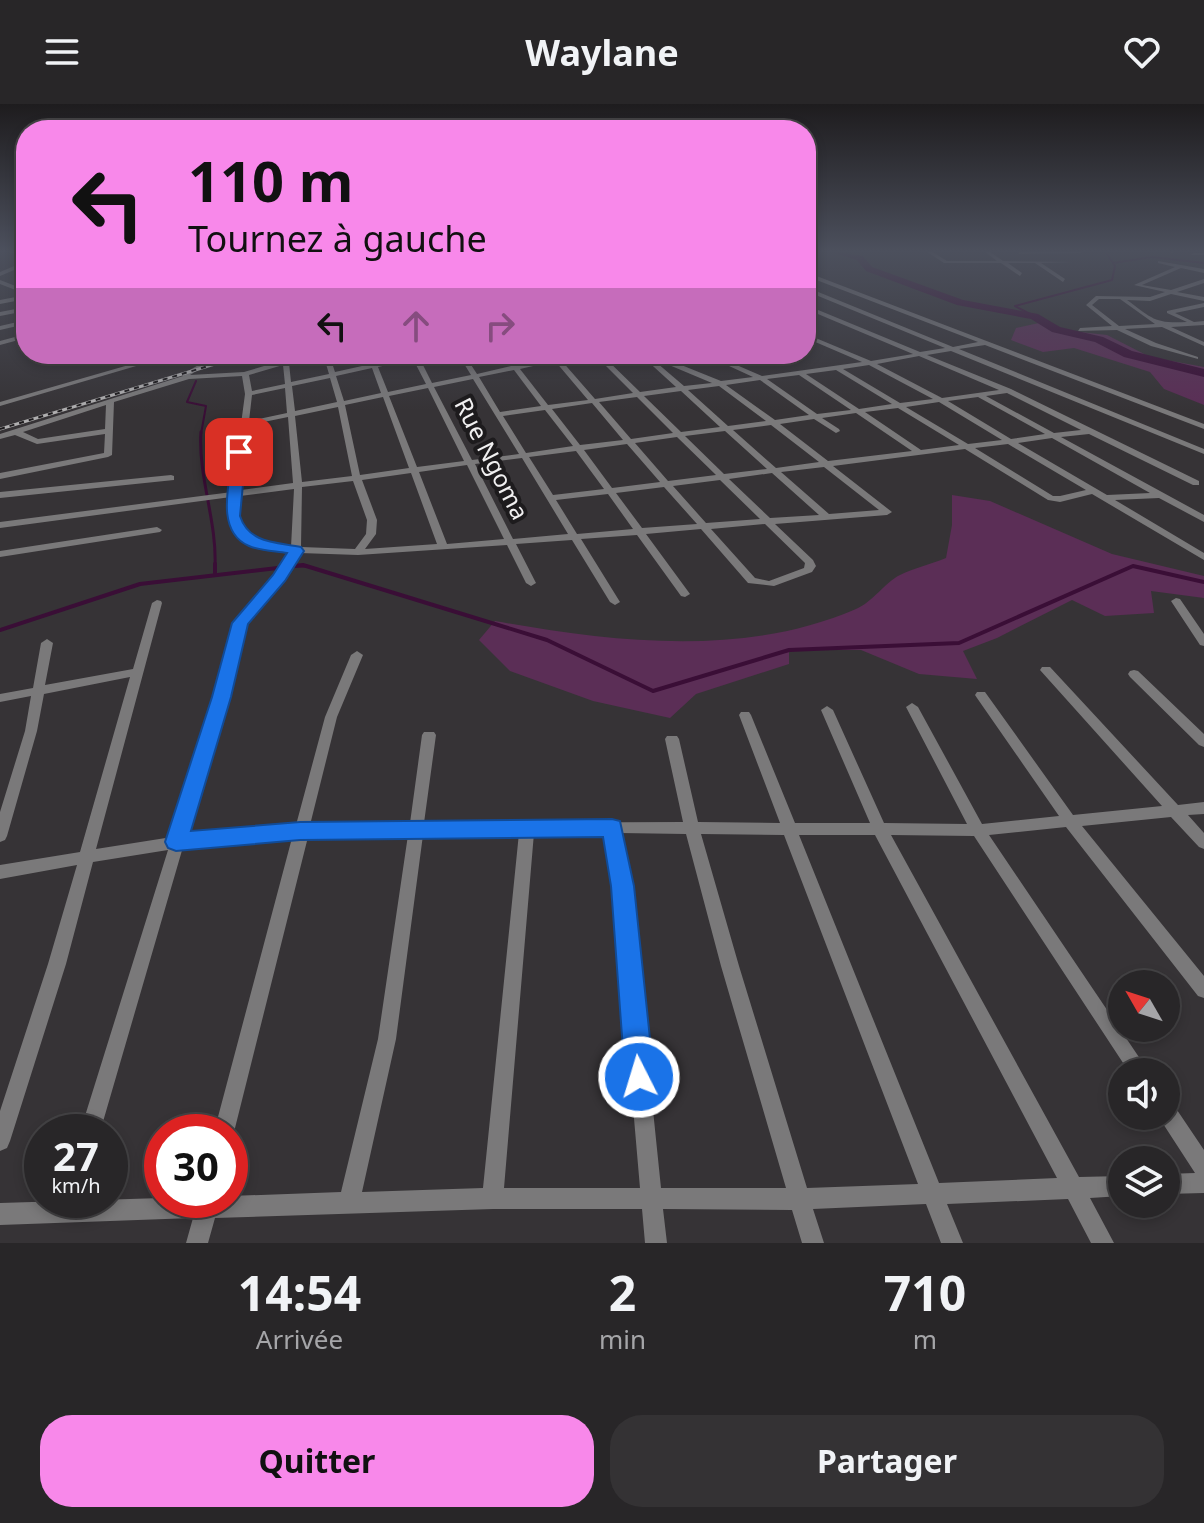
<!DOCTYPE html>
<html lang="fr">
<head>
<meta charset="utf-8">
<style>
  :root { --surface:#282628; --page:#343234; --text:#f1f3f6; --muted:#a5a5a8; --line:#444345; --accent:#f888ea }
  body { margin:0; font-family:"Noto Sans",sans-serif; background:var(--page); color:var(--text); height:100vh; display:flex; flex-direction:column; font-size:30px; white-space:nowrap }
  * { box-sizing:border-box; margin:0 }
  p { font-size:26px; color:var(--muted) }
  .icon { flex:none; width:44px; height:44px; fill:none; stroke:currentColor; stroke-width:2; stroke-linecap:round; stroke-linejoin:round }
  .map { position:relative; height:1139px; overflow:hidden }
  .sheet { display:flex; flex-direction:column; background:var(--surface); flex:1 }
  .sheet>* { flex:none }
  .banner { position:absolute; left:16px; top:16px; width:800px; height:244px; border-radius:32px; box-shadow:0 4px 12px #0003,0 0 0 2px var(--line); background:#f888ea; color:#111; overflow:hidden }
  .needle { width:52px; rotate:309deg }
  .controls { position:absolute; left:1108px; top:866px; display:grid; gap:16px }
  .controls a { display:grid; place-items:center; width:72px; height:72px; border-radius:50%; background:var(--surface); box-shadow:0 4px 12px #0003,0 0 0 2px var(--line); font-size:40px }
  .speed { position:absolute; left:24px; top:1010px; display:flex; gap:16px; font-size:40px; font-weight:700; text-align:center }
  .speed>* { display:grid; place-content:center; width:104px; height:104px; border-radius:50%; background:var(--surface); box-shadow:0 4px 12px #0003,0 0 0 2px var(--line); line-height:1 }
  .speed small { font-size:20px; font-weight:400 }
  .speed .limit { border:12px solid #d22; background:#fff; color:#111 }
  .pin { position:absolute; display:grid; place-items:center; width:68px; height:68px; color:#fff; margin:-34px; border-radius:16px; box-shadow:0 4px 12px #0006 }
  .me { position:absolute; width:88px; margin:-44px; rotate:355deg; stroke-linejoin:round; filter:drop-shadow(0 0 6px #0008) }
  .turn { display:flex; align-items:center; gap:28px; height:168px; padding:0 40px; font-size:36px }
  .turn .icon { width:104px; height:104px; stroke-width:2.5 }
  .turn b { display:block; font-size:56px; line-height:68px }
  .lanes { display:flex; align-items:center; height:76px; padding:0 40px; background:#0003; justify-content:center; gap:40px; direction:ltr }
  .lanes .off { opacity:.35 }
  .eta { display:flex; justify-content:space-evenly; align-items:center; height:136px; text-align:center }
  .eta b { font-size:48px; font-weight:700; line-height:56px }
  .cta { display:flex; gap:16px; margin-top:auto; padding:16px 40px }
  .cta a { flex:1; height:92px; border-radius:32px; background:var(--accent); color:#111; font-size:32px; font-weight:700; line-height:92px; text-align:center }
  .cta a+a { background:var(--page); color:var(--text) }
  header { display:flex; justify-content:space-between; align-items:center; height:104px; padding:0 40px; background:var(--surface); font-size:36px; font-weight:700 }
  .map>svg:first-child { display:block }
  .green { fill:#5b2e56 }
  .lines { fill:none; stroke-linecap:round; stroke-linejoin:round }
  .stream-far2 { stroke:#3a0e36; stroke-width:2 }
  .stream-far1 { stroke:#3a0e36; stroke-width:3 }
  .stream { stroke:#3a0e36; stroke-width:4 }
  .river { fill:#3a0e36; fill-rule:evenodd }
  .street { fill:#7a797a; fill-rule:evenodd }
  .rail-casing { stroke:#afaeaf; stroke-width:3 }
  .rail { stroke:#1d1b1d; stroke-width:2; stroke-dasharray:5; stroke-linecap:butt }
  .route { fill:#1a73e8; stroke:#114b97; stroke-width:2 }
  .labels { text-anchor:middle; stroke-width:8; stroke-linejoin:round; paint-order:stroke }
  .far-street-label { font-size:24px; fill:#f1f0f1; stroke:#1d1b1d }
</style>
</head>
<body>
<header><svg class="icon" aria-label="menu" viewBox="0 0 24 24"><path d="M4 6h16M4 12h16M4 18h16"/></svg>Waylane<svg class="icon" aria-label="heart" viewBox="0 0 24 24"><path d="M12 20l-8-8c-3-5 5-10 8-4 3-6 11-1 8 4z"/></svg></header>
<div class="map">
<svg width="1204" height="1139" viewBox="0 0 1204 1139">
  <rect width="100%" height="100%" fill="#363336"/>
  <path class="green" d="M1048,217L1062,226L1107,231L1150,253L1204,263V301L1164,285L1150,268L1074,244L1043,248L1011,236L1016,224Z
    M952,391L990,397L1112,450L1204,472V494L1151,487L1154,509L1105,512L1072,496L997,534L963,547L977,575L919,570L861,546H789V560L696,590L670,614L593,597L510,567L479,536L495,517C613,538 743,554 856,505C873,498 884,479 900,471C914,464 931,460 946,454L952,421Z"/>
  <g class="lines">
    <path class="stream-far2" d="M1113,159L1152,153L1204,159
      M1034,212L1015,202L1112,176L1115,162L1105,147
      M196,277L187,298L206,302L201,330"/>
    <path class="stream-far1" d="M201,328C198,373 217,417 215,462
      M291,462H307"/>
    <path class="stream" d="M215,471V460
      M0,526L140,480L303,461L547,536L653,587L789,546L959,539L1133,462L1204,478"/>
    <path class="river" d="M828,147L863,152L872,163L963,196L1038,210L1060,223L1103,233L1132,247L1204,265V273L1124,253L1095,238L1052,228L1031,215L957,201L866,167L857,156Z"/>
    <path class="street" d="M10,147L26,150V153L10,148Z
      M926,147H931L947,157H997L984,147H989L1003,157L1073,158L1041,159L1065,175L1063,178L1035,159H1008L1022,169L1020,172L1001,159H944Z
      M1170,147H1176L1172,149Z
      M1020,148H1080L1082,149L1018,150Z
      M1193,149H1204V151H1191Z
      M1158,157L1204,165V169L1181,164L1142,181L1171,186L1204,175V179L1177,188L1204,193V197L1171,190L1150,197L1127,196C1152,214 1154,220 1187,218L1167,209V207L1204,199V203L1175,209L1194,218L1204,217V221L1171,223L1204,238V242L1162,223L1125,225L1156,239L1198,253V255L1151,242L1117,226L1078,227L1080,224L1112,222L1086,201L1096,192L1150,193L1165,188L1134,181L1175,163L1158,159ZM1099,195H1120L1155,220L1119,222L1092,201Z
      M24,158H26V161L0,172V168Z
      M806,168L1204,320V325L985,241L959,245L1204,345V350L951,247L927,251L1011,285L1199,377V381H1193L1089,330L1061,333L1204,411V418L1159,394L1115,396L1204,449V456L1092,390L1060,398L1048,396L965,345L833,362L892,408L887,411L775,420L813,456L816,462L812,468L774,482L748,479L701,425L646,430L690,490L685,493L681,492L637,431L581,435L620,498L615,501L610,498L572,436L516,440L536,479L531,482L526,479L507,441L358,451L300,449L283,476L245,520L227,593L187,731L296,721L325,613L351,551L357,547L363,551L337,613L310,721L410,719L422,631L424,628H434L436,631L424,719L683,718L665,635L667,632H677L679,635L698,718L780,719L739,611L741,608H749L751,611L795,719H870L821,606L827,602L833,606L884,719L967,720L906,603L912,599L918,603L982,720L1059,712L977,594L975,591L977,588H985L1073,711L1162,702L1040,566L1042,563H1050L1178,701L1204,698V710L1188,711L1204,729V745L1199,743L1171,713L1082,722L1204,872V894L1198,892L1066,723L989,731L1149,968H1129L974,732L891,731L1079,1073L1122,1072V1092L1090,1094L1114,1139H1091L1068,1095L947,1100L963,1139H941L926,1100L813,1105L824,1139H802L792,1106L663,1105L667,1139H645L642,1105H493L215,1114L208,1139H186L193,1114L0,1121V1099L162,1094V1096H230V1092L341,1088L378,935L408,731L308,733L234,1028L230,1035V1028H214L292,734L183,743L100,1028H80L168,746L93,758L66,860L10,1037L7,1044L0,1047V1007L48,860L77,761L0,775V761L80,748L130,573L44,590L37,627L7,732L5,736L0,738V708L25,627L31,592L0,598V590L33,584L41,539L47,535L53,539L45,581L133,565L152,499L157,496L161,497L162,499L96,745L172,733L215,593L234,519L275,472L290,448L275,447L242,435L228,412L231,393L0,424V418L232,388L245,290L242,272L189,275L114,298L112,351L108,353L0,375V369L104,349L105,330L37,340L15,331L0,335V330L183,272V270L207,256L211,250H217L211,258L190,271L244,268L304,250H314L289,259L291,278L329,270L323,250H329L335,268L371,260L367,250H373L377,259L411,250H428L419,253L432,279L471,271L458,250H464L477,270L511,262L502,250H508L517,261L552,254L549,250H556L558,253L584,250L561,256L595,295L633,289L594,250H601L640,288L676,283L643,253L642,252L654,250L721,277L753,273L703,250H711L762,272L862,258L806,234V230L871,257L913,250L806,205V201L920,248L945,244L806,187V183L953,243L978,238L806,172ZM919,252L999,286L942,294L877,260ZM650,253L712,279L684,282ZM413,255L426,280L388,288L378,263ZM555,257L588,296L548,301L520,265ZM283,261L285,280L252,287L249,271ZM869,261L933,295L900,299L843,265ZM372,264L381,289L344,297L336,272ZM514,266L541,302L500,308L479,273ZM836,266L892,300L859,305L806,270ZM799,271L851,306L817,310L767,275ZM330,274L337,298L295,307L292,282ZM473,275L519,350L472,356L434,283ZM760,276L809,311L775,316L726,281ZM719,282L766,317L728,322L688,286ZM285,284L287,309L249,317L252,291ZM428,284L464,357L417,363L389,292ZM681,287L720,323L681,328L644,292ZM1007,289L1081,326L1054,329L986,292ZM383,293L409,364L360,371L345,301ZM637,293L673,329L631,335L599,298ZM978,293L1045,330L1011,335L948,297ZM939,298L1002,336L968,340L906,303ZM592,299L623,336L580,341L552,305ZM106,301L105,325L38,335L23,328ZM338,303L352,372L302,378L295,312ZM898,304L959,341L921,346L865,308ZM545,306L573,342L526,349L503,312ZM856,309L912,347L828,357L780,320L814,315L836,329L840,327L839,325L822,314ZM288,313L293,379L241,386L249,321ZM771,321L819,358L776,364L733,326ZM725,327L767,365L724,370L685,332ZM677,333L716,371L668,377L635,339ZM1052,334L1150,389L1107,391L1018,339ZM627,340L660,378L612,384L584,346ZM1008,340L1086,386L1060,392H1053L975,344ZM576,347L604,385L553,391L529,353ZM522,354L568,430L513,435L475,360ZM467,361L504,435L447,440L419,368ZM824,363L879,406L829,410L781,368ZM411,369L437,440L365,445L376,430L377,416L362,376ZM772,369L819,411L770,414L729,375ZM720,376L760,415L706,419L673,382ZM353,377L367,416L366,430L355,445L301,443L302,383ZM664,383L697,420L642,424L616,389ZM294,385L291,443L279,442L249,431L238,412L240,392ZM608,390L633,425L577,430L556,396ZM765,420L805,459L804,464L769,477L755,474L711,425ZM519,729L483,1084L362,1088L396,935L423,731ZM534,729H606L614,782L640,1084H504ZM620,729L686,730L721,862L786,1084H661L630,782ZM701,730L784,731L918,1080L807,1084L739,862ZM799,731H875L1057,1074L939,1079Z
      M0,176L26,186V190L0,180Z
      M26,191V195L0,200V196Z
      M26,203V207L0,212V208Z
      M26,216V220L0,226V222Z
      M26,230V234L0,241V237Z
      M167,250H177L0,302V298Z
      M171,371L174,372V376L0,394V388Z
      M157,423L162,426L160,428L0,453V447Z
      M1176,494L1180,495L1204,530V542L1200,541L1171,497Z
      M1134,566L1138,567L1204,630V643L1199,641L1130,573L1128,570L1130,567Z
      M1166,997L1173,1000L1204,1046V1089L1166,1090V1070L1195,1069L1158,1012H1166Z"/>
    <defs>
      <path id="rail" d="M0,325L248,250"/>
    </defs>
    <use href="#rail" class="rail-casing"/>
    <use href="#rail" class="rail"/>
  </g>
  <linearGradient id="sky" x2="0" y2="1"><stop stop-color="#1e1c1e"/><stop offset="0.48" stop-color="#4c505d"/><stop offset="1" stop-color="#4c505d" stop-opacity="0"/></linearGradient>
  <rect width="1204" height="306" fill="url(#sky)"/>
  <path class="route" d="M239,345L246,348L240,412C249,440 277,438 301,443L304,447L285,477L248,520L231,593L191,727L300,718L612,715L620,717L634,782L654,973L649,983L639,987L629,983L625,973L611,782L603,733L300,736L176,747L168,744L165,738L212,593L232,519L273,471L287,449C275,447 260,447 249,442C214,427 230,377 233,348Z"/>
  <g class="labels">
    <g class="far-street-label">
      <text transform="translate(491 355) rotate(63)" y="8">Rue Ngoma</text>
    </g>
  </g>
</svg>
<div class="controls">
<a><svg class="needle" viewBox="-14 -14 28 28"><path d="M0-13l5 13h-10z" fill="#e53935"/><path d="M0 13l5-13h-10z" fill="#a5a5a8"/></svg></a>
<a><svg class="icon" aria-label="sound" viewBox="0 0 24 24"><path d="M4 9h4l5-4v14l-5-4H4zM17 9q2 3 0 6"/></svg></a>
<a><svg class="icon" aria-label="layers" viewBox="0 0 24 24"><path d="M12 4l9 5-9 5-9-5zM3 14l9 5 9-5"/></svg></a>
</div>
<div class="speed"><div>27<small>km/h</small></div><div class="limit">30</div></div>
<div class="pin" style="left:239px;top:348px;background:#d93025"><svg class="icon" aria-label="arrive" viewBox="0 0 24 24"><path d="M6 21V4h12l-3 4 3 4H6"/></svg></div>
<svg class="me" style="left:639px;top:973px" viewBox="-20 -20 40 40"><circle r="17" fill="#1a73e8" stroke="#fff" stroke-width="3"/><path d="M0-11L8 9 0 5-8 9z" fill="#fff"/></svg>
<div class="banner">
<div class="turn"><svg class="icon" aria-label="left" viewBox="0 0 24 24"><path d="M17 20v-9H6M10 6l-5 5 5 5"/></svg><div><b>110 m</b>Tournez à gauche</div></div>
<div class="lanes"><svg class="icon" aria-label="left" viewBox="0 0 24 24"><path d="M17 20v-9H6M10 6l-5 5 5 5"/></svg><svg class="icon off" aria-label="ahead" viewBox="0 0 24 24"><path d="M12 20V5M6 11l6-6 6 6"/></svg><svg class="icon off" aria-label="right" viewBox="0 0 24 24"><path d="M7 20v-9h11M14 6l5 5-5 5"/></svg></div>
</div>
</div>
<section class="sheet">
<div class="eta">
<div><b>14:54</b><p>Arrivée</p></div>
<div><b>2</b><p>min</p></div>
<div><b>710</b><p>m</p></div>
</div>
<div class="cta"><a>Quitter</a><a>Partager</a></div>
</section>
</body>
</html>
